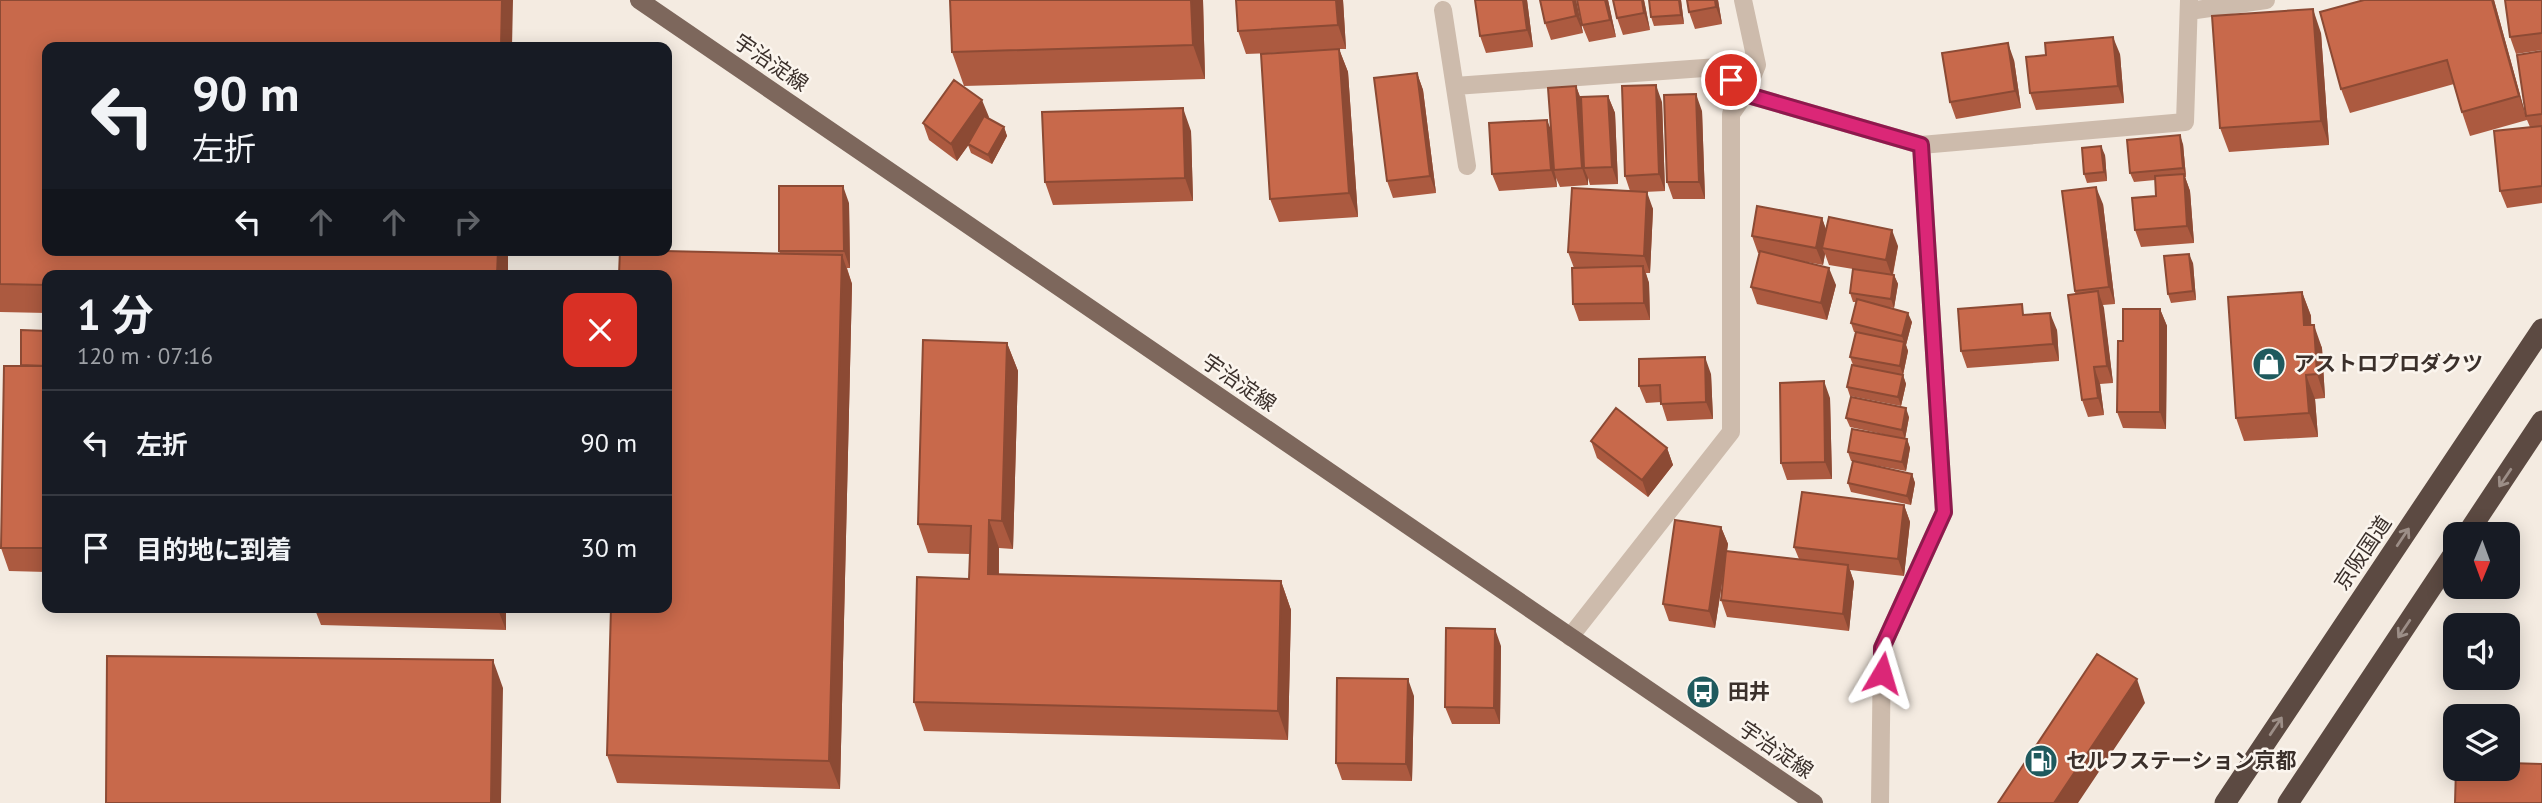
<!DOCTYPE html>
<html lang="ja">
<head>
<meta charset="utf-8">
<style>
  :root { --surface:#171b24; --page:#20242c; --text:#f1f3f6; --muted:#9ea1a6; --line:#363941 }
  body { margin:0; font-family:"PT Sans","Noto Sans JP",sans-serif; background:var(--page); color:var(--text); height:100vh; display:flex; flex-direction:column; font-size:26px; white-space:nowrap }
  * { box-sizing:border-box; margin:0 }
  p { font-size:23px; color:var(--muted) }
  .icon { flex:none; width:38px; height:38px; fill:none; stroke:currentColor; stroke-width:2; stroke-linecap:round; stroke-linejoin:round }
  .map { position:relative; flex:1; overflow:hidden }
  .panel { position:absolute; left:42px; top:270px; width:630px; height:343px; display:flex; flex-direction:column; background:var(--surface); border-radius:14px; box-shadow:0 4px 18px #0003 }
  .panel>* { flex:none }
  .guide { position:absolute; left:42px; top:42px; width:630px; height:214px; border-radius:14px; box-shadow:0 4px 18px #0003; background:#171b24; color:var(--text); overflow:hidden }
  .needle { width:46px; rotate:181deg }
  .fabs { position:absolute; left:2443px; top:522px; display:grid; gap:14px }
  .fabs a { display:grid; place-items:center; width:77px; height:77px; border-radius:14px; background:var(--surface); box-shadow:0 4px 18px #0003; font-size:35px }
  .pin { position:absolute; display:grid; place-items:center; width:60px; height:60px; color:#fff; margin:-30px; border:4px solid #fff; border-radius:50%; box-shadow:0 2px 7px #0007 }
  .me { position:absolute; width:77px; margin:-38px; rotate:7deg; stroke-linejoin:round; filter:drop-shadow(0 0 5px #0008) }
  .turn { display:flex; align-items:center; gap:24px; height:147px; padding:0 35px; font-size:32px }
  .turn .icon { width:91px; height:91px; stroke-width:2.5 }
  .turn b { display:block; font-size:49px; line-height:60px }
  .lanes { display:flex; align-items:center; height:66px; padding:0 35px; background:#0003; justify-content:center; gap:35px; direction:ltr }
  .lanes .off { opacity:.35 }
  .round { display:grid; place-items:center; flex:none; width:74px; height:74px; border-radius:14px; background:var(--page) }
  .headline { display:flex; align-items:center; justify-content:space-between; height:119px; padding:0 35px }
  h1 { font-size:42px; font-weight:700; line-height:52px }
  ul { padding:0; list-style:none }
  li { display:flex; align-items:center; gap:21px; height:105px; padding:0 35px; border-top:2px solid var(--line) }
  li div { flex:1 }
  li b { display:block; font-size:26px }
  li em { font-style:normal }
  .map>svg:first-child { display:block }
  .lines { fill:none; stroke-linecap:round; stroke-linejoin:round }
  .minor { stroke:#cdbbac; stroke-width:18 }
  .major { stroke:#7d675c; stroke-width:18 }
  .highway { stroke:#5c4a42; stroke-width:21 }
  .wall { fill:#ac5a40 }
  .shaded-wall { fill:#8c4a34 }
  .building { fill:#c8694b; stroke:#8c4a34; stroke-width:2 }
  .oneway { stroke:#9c8e87 }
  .route-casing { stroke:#8e194d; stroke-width:18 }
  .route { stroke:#db2777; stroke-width:12 }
  .labels { text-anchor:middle; stroke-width:5; stroke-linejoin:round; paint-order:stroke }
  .street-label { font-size:21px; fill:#3b302b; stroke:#fbf5ee }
  .poi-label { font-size:21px; font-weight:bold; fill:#3b302b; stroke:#fbf5ee; text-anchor:start }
</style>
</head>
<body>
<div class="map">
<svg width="2542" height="803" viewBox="0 0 2542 803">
  <rect width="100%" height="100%" fill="#f4ebe1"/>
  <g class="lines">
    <path class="minor" d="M1443,10L1467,166
      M2189,11L2266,0
      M1455,86L1718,67L1745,94L1921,145L1944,512L1882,648L1880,803
      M1921,145L2185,122L2189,0
      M1570,637L1731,432V114L1745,94L1757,65L1743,0"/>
    <path class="major" d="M639,0L1814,803"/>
    <path class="highway" d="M2467,534L2542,421
      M2225,803L2542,329
      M2288,803L2455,552"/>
  </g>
  <path class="wall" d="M0,0L508,250V275H47V313L0,312Z
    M1203,0L1205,79L964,86L952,52Z
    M1236,0H1343L1346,49H1339L1348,72L1358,217L1279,222L1270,199L1294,52L1246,54L1238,31Z
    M1475,0H1527L1533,47L1486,53L1480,36Z
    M1540,0H1576L1583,33L1551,40L1545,23Z
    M1608,0L1616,37L1589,42L1582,25Z
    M1644,0L1650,30L1623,35L1617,18Z
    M1681,0L1684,24L1654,26L1651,17Z
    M1718,0L1722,24L1695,29L1689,12Z
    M2494,0L2525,113L2542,51V203L2507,208L2500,191L2530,127L2527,120L2470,136L2462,112L2454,84L2350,113L2341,89Z
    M2542,0V50L2516,54L2510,37Z
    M2321,33L2329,145L2229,152L2220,128Z
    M2120,54L2124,103L2036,110L2030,93L2046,55Z
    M2014,60L2021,108L1956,119L1950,102Z
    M1417,73L1423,90L1436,193L1393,198L1387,181Z
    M1576,86L1581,99L1608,96L1615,113L1618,184L1590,185L1588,178V185L1560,187L1556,178L1557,187L1499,191L1492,174L1551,131Z
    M1662,102L1665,191L1644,192L1653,209L1650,273H1646L1649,283L1650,320L1579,321L1573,304L1574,268L1568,252L1630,191L1625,176Z
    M1702,111L1705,199H1673L1667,182Z
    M989,117L988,118L1004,127L1007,136L992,164L971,153L968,145L957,161L929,140L923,123Z
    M1191,131L1193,201L1053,205L1045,182Z
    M2183,144L2186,177H2185L2190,191L2194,243L2141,247L2135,230L2156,196L2155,180L2134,182L2130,173Z
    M2105,155L2107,181L2087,183L2084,174Z
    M849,203L850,268H847L852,284L840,789L617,783L607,755L780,254L779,251Z
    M2103,204L2115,304L2103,305L2113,383L2100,384L2104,415L2088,417L2082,400L2075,291Z
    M1822,218L1826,230L1898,246L1893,275H1894L1898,284L1894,308L1886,307L1912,322L1906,345L1908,351L1903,375L1906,384L1901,406L1850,396L1847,387L1853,365L1850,357L1856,332H1854L1851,323L1857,302H1853L1850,293L1853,269L1829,265L1825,254L1823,265L1801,261L1836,285L1827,320L1757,304L1751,287L1759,253H1758L1752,236Z
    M2193,263L2196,300L2171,303L2168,294Z
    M2302,292L2311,316V325L2322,348L2325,398L2315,399L2318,437L2244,441L2236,418Z
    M2160,309L2167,326L2166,429L2123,428L2117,412L2123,341Z
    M2025,315L2057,330L2059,361L1967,368L1961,351Z
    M47,331V572L9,571L1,548L21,366Z
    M1007,343L1018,371L1013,549L999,548V574L1281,581L1291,610L1288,740L924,731L914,702L969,579L970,554L928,553L918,524Z
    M1711,374L1713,419L1667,421L1661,402L1646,403L1639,386Z
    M1830,398L1832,479L1787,480L1781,463Z
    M1909,417L1905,439L1850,427L1846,418Z
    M1907,439L1910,448L1906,471L1851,461L1848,452Z
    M1591,441L1667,448L1673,465L1648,497L1597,458Z
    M1912,474L1915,483L1911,505L1851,492L1848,483Z
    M1904,505L1910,522L1904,576L1850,570L1854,582L1849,631L1727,617L1721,600L1725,564L1715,628L1669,621L1663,604L1721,527L1728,544L1727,551L1799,559L1794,547Z
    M314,607H506V630L321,625Z
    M1501,646L1500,724H1452L1445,707Z
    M1414,696L1412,781L1342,780L1336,763Z"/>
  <path class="shaded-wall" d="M502,0H513L512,47H501Z
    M1191,0H1203L1205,79L1193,45Z
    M1336,0H1343L1346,49L1338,25Z
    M1523,0H1527L1533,47L1527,30Z
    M1573,0H1576L1583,33L1576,16Z
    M1605,0H1608L1616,37L1610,20Z
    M1642,0H1644L1650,30L1644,13Z
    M1679,0H1681L1684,24L1681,15Z
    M1715,0H1718L1722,24L1716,7Z
    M2492,0H2494L2527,120L2519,96Z
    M2313,9L2321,33L2329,145L2321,121Z
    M2113,37L2120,54L2124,103L2118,86Z
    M2008,43L2014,60L2021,108L2015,91Z
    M1339,49L1348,72L1358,217L1349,193Z
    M1417,73L1423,90L1436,193L1430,176Z
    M1656,85L1662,102L1665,191L1659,174Z
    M1576,86L1582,103L1584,168L1588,178V185L1582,168Z
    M1696,94L1702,111L1705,199L1699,182Z
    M1608,96L1615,113L1618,184L1612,167Z
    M982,100L989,117L957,161L951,144Z
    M1183,108L1191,131L1193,201L1185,178Z
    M1547,120L1554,137V170L1556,178L1557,187L1551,170Z
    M1004,127L1007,136L992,164L988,155Z
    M2180,135L2183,144L2186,177L2183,168Z
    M2101,146L2105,155L2107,181L2104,172Z
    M2184,174L2190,191L2194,243L2187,226Z
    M843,186L849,203L850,268L844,251Z
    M2096,187L2103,204L2115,304L2109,287Z
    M1647,192L1653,209L1650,273L1644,256Z
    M1822,218L1828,235L1822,248L1825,254L1823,265L1816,248Z
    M1892,230L1898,246L1892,277L1886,260Z
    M498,250H508V275H497Z
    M2189,254L2193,263L2196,300L2193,291Z
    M842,255L852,284L840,789L829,761Z
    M1643,266L1649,283L1650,320L1644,303Z
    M1829,268L1836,285L1827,320L1821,303Z
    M1894,275L1898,284L1894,308L1891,299Z
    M2098,291L2104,308L2113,383L2107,366Z
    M2302,292L2311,316L2312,349L2304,325Z
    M2160,309L2167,326L2166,429L2160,412Z
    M1908,313L1912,322L1906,345L1908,351L1903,375L1900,366L1904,342L1902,336Z
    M2050,313L2057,330L2059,361L2053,344Z
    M2314,325L2322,348L2325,398L2317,374Z
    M1007,343L1018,371L1013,549L1002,521Z
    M1705,357L1711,374L1713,419L1706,402Z
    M2094,367L2100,384L2104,415L2098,398Z
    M1903,375L1906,384L1901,406L1898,397Z
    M2306,375L2315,399L2318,437L2309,413Z
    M1824,381L1830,398L1832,479L1825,462Z
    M1906,408L1909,417L1905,439L1902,430Z
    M1907,439L1910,448L1906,471L1902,462Z
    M1667,448L1673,465L1648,497L1642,480Z
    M1912,474L1915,483L1911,505L1907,496Z
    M1904,505L1910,522L1904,576L1898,559Z
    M989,520L999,548L998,602L988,574Z
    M1721,527L1728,544L1715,628L1709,611Z
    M1848,565L1854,582L1849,631L1843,614Z
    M1281,581L1291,610L1288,740L1278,711Z
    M497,607H506V630Z
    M1495,629L1501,646L1500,724L1494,708Z
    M493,660L503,688L501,803H491Z
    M1408,679L1414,696L1412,781L1406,764Z
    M2137,679L2145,703L2078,803H2054Z"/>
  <path class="building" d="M0,0H502L501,47H47V250H498L497,275H47V285L0,284Z
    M950,0H1191L1193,45L952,52Z
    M1236,0H1336L1338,25L1238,31Z
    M1475,0H1523L1527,30L1480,36Z
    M1540,0H1573L1576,16L1545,23Z
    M1577,0H1605L1610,20L1582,25Z
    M1613,0H1642L1644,13L1617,18Z
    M1649,0H1679L1681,15L1651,17Z
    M1687,0H1715L1716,7L1689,12Z
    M2364,0H2492L2519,96L2462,112L2447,60L2341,89L2320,12Z
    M2505,0H2542V33L2510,37Z
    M2313,9L2321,121L2220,128L2212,16Z
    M2113,37L2118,86L2030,93L2026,57L2046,55L2045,43Z
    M2008,43L2015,91L1950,102L1942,53Z
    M1339,49L1349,193L1270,199L1261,54Z
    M2542,51V114L2526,116L2517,55Z
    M1417,73L1430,176L1387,181L1374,78Z
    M954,80L982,100L951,144L923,123Z
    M1656,85L1659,174L1625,176L1622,86Z
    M1576,86L1582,168L1554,170L1548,88Z
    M1696,94L1699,182H1667L1664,95Z
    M1608,96L1612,167L1584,168L1581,97Z
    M1183,108L1185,178L1045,182L1042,112Z
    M984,116L1004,127L988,155L968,144Z
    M1547,120L1551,170L1492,174L1489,123Z
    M2542,126V186L2500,191L2494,131Z
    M2180,135L2183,168L2130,173L2127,140Z
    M2101,146L2104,172L2084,174L2082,148Z
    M2184,174L2187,226L2135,230L2132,198L2156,196L2155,176Z
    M779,186H843L844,251H779Z
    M2096,187L2109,287L2075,291L2062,191Z
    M1572,188L1647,192L1644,256L1568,252Z
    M1757,206L1822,218L1816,248L1752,236Z
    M1829,217L1892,230L1886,260L1822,248Z
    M620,250L842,255L829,761L607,755L611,607H667V275H619Z
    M1760,251L1829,268L1821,303L1751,287Z
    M2189,254L2193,291L2168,294L2164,256Z
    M1643,266L1644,303L1573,304L1572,268Z
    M1853,269L1894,275L1891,299L1850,293Z
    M2098,291L2107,366L2094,367L2098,398L2082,400L2068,295Z
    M2302,292L2304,325H2314L2317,374L2306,375L2309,413L2236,418L2228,297Z
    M1857,299L1908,313L1902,336L1851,323Z
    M2022,304L2023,315L2050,313L2053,344L1961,351L1958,309Z
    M2123,309H2160V412H2117L2118,341H2123Z
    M21,330L47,331V366L21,365Z
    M1856,332L1904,342L1900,366L1850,357Z
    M923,340L1007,343L1002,521L989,520L988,574L1281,581L1278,711L914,702L917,577L969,579L971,526L918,524Z
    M1705,357L1706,402L1661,404L1660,385L1639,386V359Z
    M1852,365L1903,375L1898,397L1847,387Z
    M4,366H47V548H1Z
    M1824,381L1825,462L1781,463L1780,383Z
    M1851,397L1906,408L1902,430L1846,418Z
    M1616,408L1667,448L1642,480L1591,441Z
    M1852,429L1907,439L1902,462L1848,452Z
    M1853,461L1912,474L1907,496L1848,483Z
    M1802,492L1904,505L1898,559L1794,547Z
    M1675,520L1721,527L1709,611L1663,604Z
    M1726,551L1848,565L1843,614L1721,600Z
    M1446,628L1495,629L1494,708L1445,707Z
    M2097,654L2137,679L2054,803H1998Z
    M107,656L493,660L491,803H106Z
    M1337,678L1408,679L1406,764L1336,763Z
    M2508,763L2542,764V803H2455L2456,768H2508Z"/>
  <defs><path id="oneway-shaft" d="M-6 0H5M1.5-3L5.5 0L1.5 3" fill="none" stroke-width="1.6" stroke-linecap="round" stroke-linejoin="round" transform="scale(1.75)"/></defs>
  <g class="oneway">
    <use href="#oneway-shaft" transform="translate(2505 478) rotate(124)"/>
    <use href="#oneway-shaft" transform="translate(2403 537) rotate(-56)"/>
    <use href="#oneway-shaft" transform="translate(2404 629) rotate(124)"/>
    <use href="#oneway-shaft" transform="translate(2276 726) rotate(-56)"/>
  </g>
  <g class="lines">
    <defs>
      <path id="route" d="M1731,80L1745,94L1921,145L1944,512L1882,648V673"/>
    </defs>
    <use href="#route" class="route-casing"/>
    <use href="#route" class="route"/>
  </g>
  <defs>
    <symbol id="shop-disc" viewBox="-11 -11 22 22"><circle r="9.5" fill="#1f5a5e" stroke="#fbf5ee"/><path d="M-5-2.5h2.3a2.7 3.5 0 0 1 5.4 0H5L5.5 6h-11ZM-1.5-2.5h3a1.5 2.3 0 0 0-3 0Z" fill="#fff"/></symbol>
    <symbol id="bus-disc" viewBox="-11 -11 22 22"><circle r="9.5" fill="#1f5a5e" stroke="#fbf5ee"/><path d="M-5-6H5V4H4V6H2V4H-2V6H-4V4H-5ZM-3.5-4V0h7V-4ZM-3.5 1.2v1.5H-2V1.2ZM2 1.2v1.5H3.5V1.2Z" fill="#fff"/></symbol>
    <symbol id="fuel-disc" viewBox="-11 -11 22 22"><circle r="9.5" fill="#1f5a5e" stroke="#fbf5ee"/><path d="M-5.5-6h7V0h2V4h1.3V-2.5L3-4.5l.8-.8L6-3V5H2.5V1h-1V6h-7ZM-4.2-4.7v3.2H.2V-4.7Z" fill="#fff"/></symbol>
  </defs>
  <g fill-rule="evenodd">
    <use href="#shop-disc" x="2250" y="345" width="38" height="38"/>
    <use href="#bus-disc" x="1684" y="673" width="38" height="38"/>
    <use href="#fuel-disc" x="2022" y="742" width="38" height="38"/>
  </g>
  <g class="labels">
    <g class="street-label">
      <text transform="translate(771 63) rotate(34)" y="7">宇治淀線</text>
      <text transform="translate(1239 383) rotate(34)" y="7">宇治淀線</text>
      <text transform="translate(2363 553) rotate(-56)" y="7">京阪国道</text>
      <text transform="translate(1776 750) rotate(34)" y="7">宇治淀線</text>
    </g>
    <g class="poi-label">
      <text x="2294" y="371">アストロプロダクツ</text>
      <text x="1728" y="699">田井</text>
      <text x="2066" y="768">セルフステーション京都</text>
    </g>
  </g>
</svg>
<div class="fabs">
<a><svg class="needle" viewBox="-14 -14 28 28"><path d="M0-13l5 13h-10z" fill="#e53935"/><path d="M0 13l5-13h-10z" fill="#9ea1a6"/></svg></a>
<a><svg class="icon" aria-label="sound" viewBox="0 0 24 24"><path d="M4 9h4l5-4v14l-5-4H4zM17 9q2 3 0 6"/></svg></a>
<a><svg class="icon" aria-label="layers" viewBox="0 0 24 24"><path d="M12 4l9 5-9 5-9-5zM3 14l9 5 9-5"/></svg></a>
</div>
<div class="pin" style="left:1731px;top:80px;background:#d93025"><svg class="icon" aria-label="arrive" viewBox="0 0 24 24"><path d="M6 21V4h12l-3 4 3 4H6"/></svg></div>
<svg class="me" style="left:1882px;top:673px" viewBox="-20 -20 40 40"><path d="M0-17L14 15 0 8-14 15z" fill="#db2777" stroke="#fff" stroke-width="4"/></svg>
<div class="guide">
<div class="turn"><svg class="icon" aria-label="left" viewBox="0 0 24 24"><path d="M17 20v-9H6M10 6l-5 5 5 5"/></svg><div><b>90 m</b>左折</div></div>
<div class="lanes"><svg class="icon" aria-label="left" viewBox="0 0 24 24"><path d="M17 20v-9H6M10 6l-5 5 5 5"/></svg><svg class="icon off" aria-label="ahead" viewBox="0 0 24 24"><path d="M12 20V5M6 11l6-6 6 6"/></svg><svg class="icon off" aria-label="ahead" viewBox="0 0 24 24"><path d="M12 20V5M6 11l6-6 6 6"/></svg><svg class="icon off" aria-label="right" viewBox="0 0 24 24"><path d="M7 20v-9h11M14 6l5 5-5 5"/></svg></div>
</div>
<section class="panel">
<div class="headline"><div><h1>1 分</h1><p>120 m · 07:16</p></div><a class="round" style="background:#d93025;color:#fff"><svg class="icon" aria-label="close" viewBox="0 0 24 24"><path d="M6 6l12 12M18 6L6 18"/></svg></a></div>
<ul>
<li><svg class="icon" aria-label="left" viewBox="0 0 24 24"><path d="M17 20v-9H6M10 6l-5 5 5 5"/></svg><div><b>左折</b></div><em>90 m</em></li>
<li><svg class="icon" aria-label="arrive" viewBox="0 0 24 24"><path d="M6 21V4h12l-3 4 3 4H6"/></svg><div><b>目的地に到着</b></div><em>30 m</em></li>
</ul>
</section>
</div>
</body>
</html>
